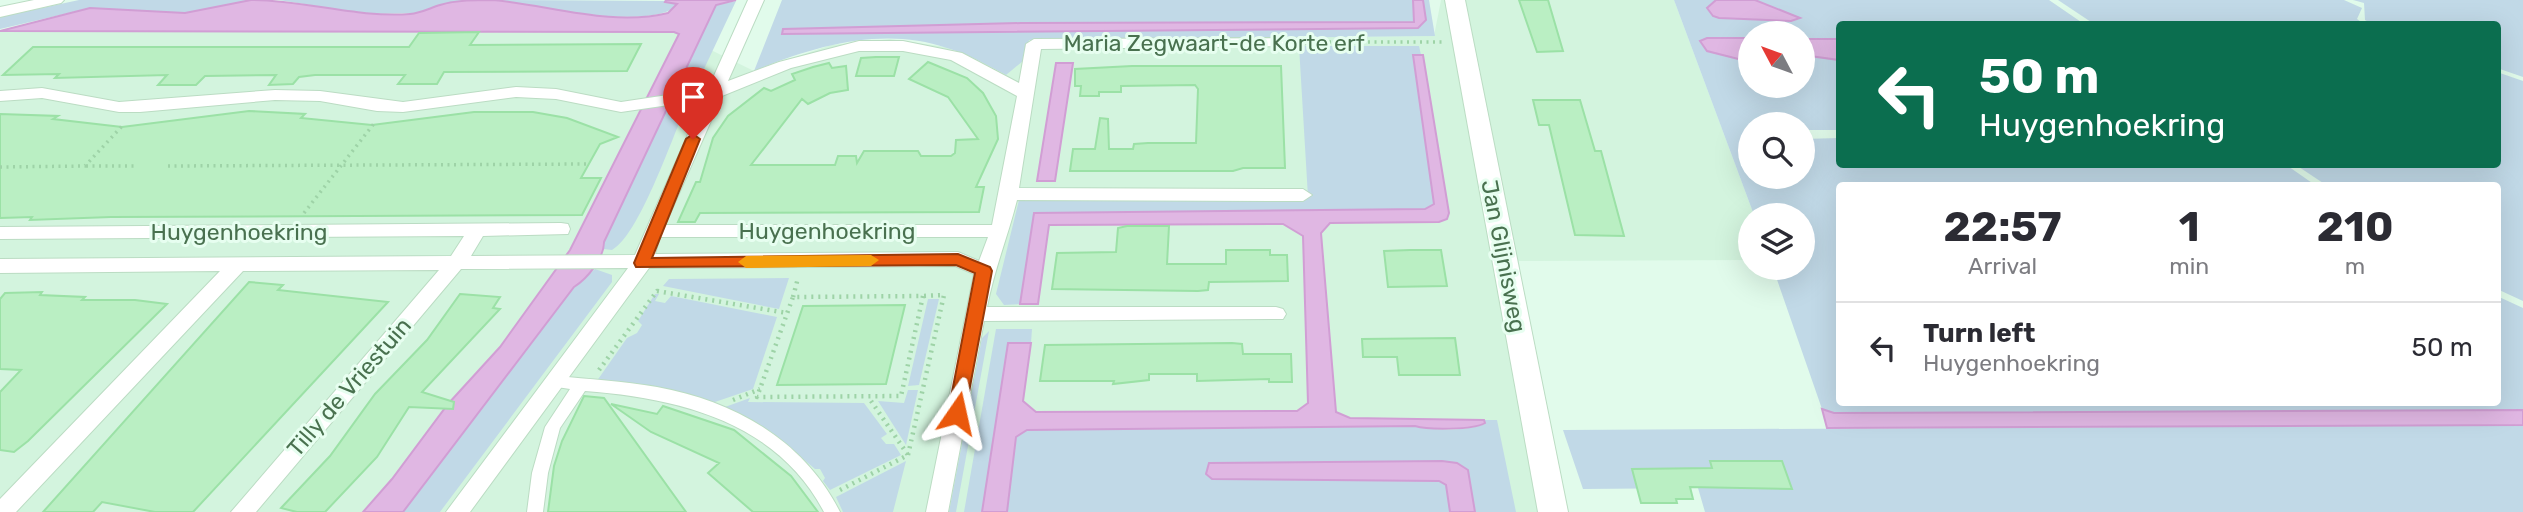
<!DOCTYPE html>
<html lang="en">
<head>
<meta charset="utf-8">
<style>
  :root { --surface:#fff; --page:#f7f7f7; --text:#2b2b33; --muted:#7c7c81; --line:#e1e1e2 }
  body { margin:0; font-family:Rubik,sans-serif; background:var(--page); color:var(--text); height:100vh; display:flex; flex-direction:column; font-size:26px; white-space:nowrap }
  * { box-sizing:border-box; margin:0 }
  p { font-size:23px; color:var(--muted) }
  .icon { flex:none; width:38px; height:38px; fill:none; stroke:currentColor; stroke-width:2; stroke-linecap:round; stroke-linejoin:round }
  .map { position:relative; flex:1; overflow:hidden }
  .drawer { position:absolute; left:1836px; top:182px; width:665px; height:224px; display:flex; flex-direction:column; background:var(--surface); border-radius:7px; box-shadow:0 7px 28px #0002 }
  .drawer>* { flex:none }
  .banner { position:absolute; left:1836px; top:21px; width:665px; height:147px; border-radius:7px; box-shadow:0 7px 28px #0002; background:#0b6e4f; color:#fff; overflow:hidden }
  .needle { width:46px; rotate:311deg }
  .controls { position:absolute; left:1738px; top:21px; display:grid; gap:14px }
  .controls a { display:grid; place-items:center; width:77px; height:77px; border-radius:50%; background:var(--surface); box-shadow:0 7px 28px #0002; font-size:35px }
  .pin { position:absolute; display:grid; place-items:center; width:60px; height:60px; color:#fff; margin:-72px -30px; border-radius:50% 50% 50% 0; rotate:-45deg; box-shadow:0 0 7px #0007 }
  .pin .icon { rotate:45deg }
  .me { position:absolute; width:77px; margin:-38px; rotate:11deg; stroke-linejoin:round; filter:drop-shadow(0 0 5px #0008) }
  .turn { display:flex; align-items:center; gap:24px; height:147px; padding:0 28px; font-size:32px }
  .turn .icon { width:91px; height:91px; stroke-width:2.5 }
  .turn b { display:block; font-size:49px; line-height:60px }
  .eta { display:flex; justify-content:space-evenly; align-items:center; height:119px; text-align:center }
  .eta b { font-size:42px; font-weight:700; line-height:49px }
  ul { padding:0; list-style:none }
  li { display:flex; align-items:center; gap:21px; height:91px; padding:0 28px; border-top:2px solid var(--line) }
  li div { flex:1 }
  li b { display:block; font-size:26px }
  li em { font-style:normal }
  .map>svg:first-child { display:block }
  .residential { fill:#d3f4de }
  .green { fill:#c1d9e7 }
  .water { fill:#e0b7e3; stroke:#d19ed4; stroke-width:2 }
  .building { fill:#baefc3; stroke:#9be1a6; stroke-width:2 }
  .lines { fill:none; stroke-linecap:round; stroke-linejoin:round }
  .pedestrian-casing { stroke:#bbdcc3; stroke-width:2 }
  .minor-casing { stroke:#bbdcc3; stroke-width:2 }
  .tertiary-casing { stroke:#bbdcc3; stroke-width:2 }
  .path-far1 { stroke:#9ed3a7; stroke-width:3.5; stroke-dasharray:2 4.5; stroke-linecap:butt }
  .path { stroke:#9ed3a7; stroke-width:4.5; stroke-dasharray:2 5; stroke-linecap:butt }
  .pedestrian { fill:#fff; fill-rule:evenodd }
  .minor { fill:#fff; fill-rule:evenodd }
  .tertiary { fill:#fff; fill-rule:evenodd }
  .route { fill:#ea580c; stroke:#983908; stroke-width:2 }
  .slow { fill:#f59e0b }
  .labels { text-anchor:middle; stroke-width:6; stroke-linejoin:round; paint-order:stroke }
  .street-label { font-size:23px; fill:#49714f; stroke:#e7fef0 }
</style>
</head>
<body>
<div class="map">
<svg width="2523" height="512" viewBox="0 0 2523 512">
  <rect width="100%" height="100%" fill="#e1fbeb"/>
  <path class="residential" d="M1441,0H1674L1754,215H1750V260L1519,261L1544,512H0V31L674,32L754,71L831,45L890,39L946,47L1006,75L1028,40L1434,36Z"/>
  <path class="green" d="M79,0H251L185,13L90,8L0,29V17Z
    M279,0H470L417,13L366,14Z
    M490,0L666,1L677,4C657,33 525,4 490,0Z
    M782,0H1413L1415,22L1021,23L783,29V34L1418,28L1426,20L1423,0H1429L1435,36L1029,40L1023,61L1006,75C987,65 968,54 947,48C883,26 814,46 754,71Z
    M1674,0H1716L1707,9L1719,18L1791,21L1799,18L1755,0H2049L2084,24H1839V39H1803L1802,33H1750V38H1707L1700,42L1707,51L1750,62V86H1802L1803,55L1839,60V130H1803L1802,124H1750V177H1802L1803,139L1839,138V164H2285L2315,185L1839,186V402H2497V296L2523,308V410L1834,413L1822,409L1773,268H1802V215H1754Z
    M2058,0H2344L2362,8L2357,19L2364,24H2094Z
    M2353,0H2523V77L2497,68V24H2372L2365,20L2364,3Z
    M736,1L696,86L688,91H675L716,5Z
    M1299,46H1419L1421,55H1413L1434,205L1425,209L1034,213L1020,304L1004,305L996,294L1019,200L1308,197Z
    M2497,72L2523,81V301L2497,289V186L2326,185L2296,165L2497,164Z
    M679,105L685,109C671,141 639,235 612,250L604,249V242L668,107Z
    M595,269L612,275V282L440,512H403L574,287Z
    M789,278L779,309L663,286L669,279Z
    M655,294H659L655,301L665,303L671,296L777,317L753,389L712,403L594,385L627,338L637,333L642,325L638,321Z
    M928,299H939L919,385L908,386Z
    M996,329H1032L1031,343L1008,344L982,512H964Z
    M989,331L956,512H949L982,338Z
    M908,390H918L906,445L878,401L904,403Z
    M750,398L748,402L864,403L887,434L881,438L886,444H894L901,455L830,490L823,481L825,478L820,469H815L770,431L725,407Z
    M1484,420H1497L1516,512H1475L1468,470L1457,463L1442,461L1381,463L1212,479L1439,481L1446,485L1450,512H1007L1016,437L1027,430L1415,426C1433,431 1466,431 1485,424Z
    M2523,425V512H1705L1698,488L1583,489L1563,430Z
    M906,461L893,512H843L836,497Z"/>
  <path class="water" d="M251,0C305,0 356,18 410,14C421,13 430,8 440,5C457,0 476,0 493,0C549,5 612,27 668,13L677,4L665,2L666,0H736L716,5L604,242C604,258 588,278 574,287L403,512H363L392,479L448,404L500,347L570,250L679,34L674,32L0,31L90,8L185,13Z
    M1413,0H1423L1426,20L1418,28L782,34L783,29L1021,23L1414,22Z
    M1716,0H1755L1800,18L1791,21L1719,18L1713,16L1707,8Z
    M1707,38H1750V62L1707,51L1700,41Z
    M1802,39H1839V60L1803,55Z
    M1413,55H1423L1449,213L1447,219L1439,222L1330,223L1321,233L1336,412L1350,418L1484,420L1485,423C1473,430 1428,430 1415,426L1027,430L1016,437L1007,512H982L1008,343H1031L1023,401L1036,412L1297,411L1308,403L1303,236L1283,224L1049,225L1038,304H1020L1034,213L1425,209L1434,204Z
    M1056,63H1073L1055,181H1037Z
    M1822,409L1834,413L2523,410V425L1827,428Z
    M1442,461L1457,463L1468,470L1475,512H1450L1446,485L1439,481L1212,479L1206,474L1209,463Z"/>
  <path class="building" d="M1519,0H1548L1563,51L1537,52Z
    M479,32L470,45L641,44L627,71L444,72L437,84H398L405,75H315L299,77L293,84L269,85L276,75L205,76L196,85H158L167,75L55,78L59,74L3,75L33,47H409L419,33Z
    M876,57H899L894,76H856L861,58Z
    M928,62L967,78L983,93L996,116L998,139L976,187H984L979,212L700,213L695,222H678L696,182H700L713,138L728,116L764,88L771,91L795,80L792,74L813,67L829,63L832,68L846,66L848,90L830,93L808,104L802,99L751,165H835L838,156H856L857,163L864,151H918L921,156H951L955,153L956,140L978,139L948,97L909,79Z
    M1132,66H1281L1285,168H1243L1233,171H1070L1073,149H1095L1100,118L1108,119L1109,149H1133L1134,144L1148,143H1196L1198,89L1195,85L1121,86V92H1099V96H1080L1081,86H1075V69Z
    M1533,100H1580L1595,151H1601L1624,236L1575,235L1549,125H1539Z
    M249,111L305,114L301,118L372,125L474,112H533L567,118L618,137L600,144L581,178H601L582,215L111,217L30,220L32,217L0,218V114L58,116L53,119L122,127Z
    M1127,226H1169L1167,264H1226V250H1270V255H1287L1288,281L1209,282L1208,290L1198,291L1052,289L1057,253L1116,252L1118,228Z
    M1410,250H1441L1447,286L1388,287L1384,251Z
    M249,282L283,285L278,290L388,302L193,512H155L102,502L93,512H43Z
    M42,292L40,295L85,297L82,300H135L167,304L28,441L14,452L0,450V392L21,370L0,369V299L5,293Z
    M460,294L500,297L493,308L500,309L422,392L454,402L453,409L409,407L377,457L325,512H297L281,508L330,456L375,394L427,340Z
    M905,305L886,384L777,385L803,306Z
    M1455,338L1460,375H1399L1397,357H1363L1362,339Z
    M1232,343L1242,344L1243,354H1291L1292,382H1269V379L1197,381V374H1149V380L1113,384L1114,381H1040L1045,345Z
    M584,396L604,398L686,512H548L554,466L562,441Z
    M611,404L657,414L663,406L734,430L791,476L818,512H753L708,473L719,463L651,432Z
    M1710,461H1782L1792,489L1690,487L1693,499H1676L1677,503H1641L1632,469L1712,468Z"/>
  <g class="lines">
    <defs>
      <path id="pedestrian" d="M555,376C589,379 623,381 657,387C734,401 804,440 840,512H824C777,422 679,398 585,391L560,428L548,473L543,512H527L532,473L545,427L570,389L550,386L547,382L550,378Z"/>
      <path id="minor" d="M34,0H64L61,3L0,17V7Z
        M748,0H764L728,81L779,62L859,41H903L962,53L1019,83L1026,44L1034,39L1306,38V44L1300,46L1041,49L1019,188L1303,189L1312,195L1303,201L1017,200C1008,236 994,270 987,307H1276L1283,309L1286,314L1283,319L984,321L948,512H926L974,274L955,266L649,268L470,512H446L628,268L461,269L256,512H231L439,270L243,271L16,512H0V499L220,271L0,273V259L451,256L464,236L0,239V227L561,223L568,224L570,229L568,234L483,236L471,256L635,255L703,100L621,112L556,99L516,97L403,112L377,111L320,101L275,100L140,112H119L42,98L0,101V91L42,88L119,102L275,90L320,91L403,102L516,87L556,89L621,102L708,89ZM859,51H903L951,60L1017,96L992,225H665L722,96L791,68ZM660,237H988L979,261L958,252L655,254Z"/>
      <path id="tertiary" d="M1445,0H1465L1568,512H1538Z"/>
    </defs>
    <use href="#pedestrian" class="pedestrian-casing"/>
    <use href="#minor" class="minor-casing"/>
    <use href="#tertiary" class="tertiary-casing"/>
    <path class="path-far1" d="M1316,42H1444
      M86,166H134
      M168,166L589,164
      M0,167L85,166L124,124
      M304,213L376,121"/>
    <path class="path" d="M923,296L901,396L757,397L793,297Z
      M793,297L798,278
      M599,370L657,291L787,313
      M733,400L760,389
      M908,455L944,295L923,296
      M840,490L908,455L869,398"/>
    <use href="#pedestrian" class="pedestrian"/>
    <use href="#minor" class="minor"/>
    <use href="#tertiary" class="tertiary"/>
  </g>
  <path class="route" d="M693,134L700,139L652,258L958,254L990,267L992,271L964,418H951L948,413L975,273L956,265L636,267L634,263L686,139Z"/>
  <path class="slow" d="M871,255L879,260L871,266L746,268L738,262L746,256Z"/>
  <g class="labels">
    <g class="street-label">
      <text x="1214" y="51">Maria Zegwaart-de Korte erf</text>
      <text x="827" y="239">Huygenhoekring</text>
      <text x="239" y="240">Huygenhoekring</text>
      <text transform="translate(1504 256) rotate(79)" y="8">Jan Glijnisweg</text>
      <text transform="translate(349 387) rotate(-49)" y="8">Tilly de Vriestuin</text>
    </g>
  </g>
</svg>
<div class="controls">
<a><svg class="needle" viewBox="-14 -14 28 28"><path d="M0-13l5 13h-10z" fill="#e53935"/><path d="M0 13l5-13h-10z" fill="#7c7c81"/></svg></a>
<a><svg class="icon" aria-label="search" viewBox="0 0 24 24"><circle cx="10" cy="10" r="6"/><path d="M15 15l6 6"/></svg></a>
<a><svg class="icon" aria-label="layers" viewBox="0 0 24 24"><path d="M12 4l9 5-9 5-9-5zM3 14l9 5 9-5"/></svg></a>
</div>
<div class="pin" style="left:693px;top:139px;background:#d93025"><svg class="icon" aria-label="arrive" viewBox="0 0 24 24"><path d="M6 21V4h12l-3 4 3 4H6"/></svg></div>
<svg class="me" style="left:957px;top:413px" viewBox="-20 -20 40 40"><path d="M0-17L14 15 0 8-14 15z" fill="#ea580c" stroke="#fff" stroke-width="4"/></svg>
<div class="banner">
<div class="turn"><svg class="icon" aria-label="left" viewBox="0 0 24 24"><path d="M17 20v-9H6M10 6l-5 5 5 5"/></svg><div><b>50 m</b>Huygenhoekring</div></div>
</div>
<section class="drawer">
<div class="eta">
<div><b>22:57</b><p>Arrival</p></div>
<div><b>1</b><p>min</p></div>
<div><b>210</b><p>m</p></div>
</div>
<ul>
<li><svg class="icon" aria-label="left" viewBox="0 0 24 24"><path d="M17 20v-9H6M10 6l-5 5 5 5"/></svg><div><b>Turn left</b><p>Huygenhoekring</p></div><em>50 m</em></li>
</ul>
</section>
</div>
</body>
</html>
